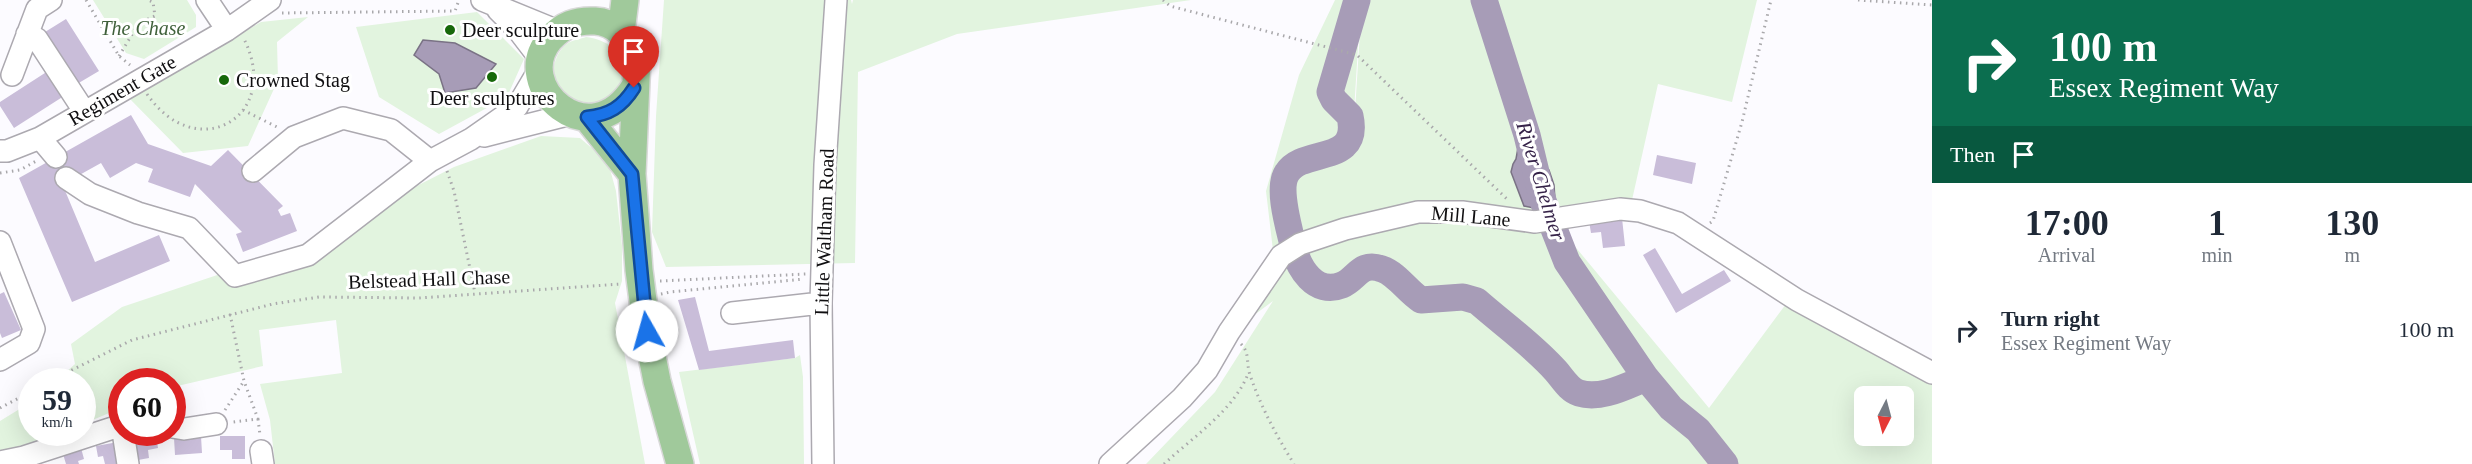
<!DOCTYPE html>
<html lang="en">
<head>
<meta charset="utf-8">
<style>
  :root { --surface:#fff; --page:#f2f2f3; --text:#1f2937; --muted:#747a83 }
  body { margin:0; font-family:"Times New Roman",serif; background:var(--page); color:var(--text); height:100vh; display:flex; flex-direction:column; font-size:22px; white-space:nowrap }
  * { box-sizing:border-box; margin:0 }
  p { font-size:20px; color:var(--muted) }
  .icon { flex:none; width:33px; height:33px; fill:none; stroke:currentColor; stroke-width:2; stroke-linecap:round; stroke-linejoin:round }
  .map { position:relative; flex:1; overflow:hidden }
  .sheet { display:flex; flex-direction:column; background:var(--surface); width:540px }
  .sheet>* { flex:none }
  .hud { background:#0b6e4f; color:#fff; overflow:hidden }
  .needle { width:39px; rotate:186deg }
  .tools { position:absolute; left:1854px; top:386px; display:grid; gap:12px }
  .tools a { display:grid; place-items:center; width:60px; height:60px; border-radius:9px; background:var(--surface); box-shadow:0 6px 24px #0002; font-size:30px }
  .speed { position:absolute; left:18px; top:368px; display:flex; gap:12px; font-size:30px; font-weight:700; text-align:center }
  .speed>* { display:grid; place-content:center; width:78px; height:78px; border-radius:50%; background:var(--surface); box-shadow:0 6px 24px #0002; line-height:1 }
  .speed small { font-size:15px; font-weight:400 }
  .speed .limit { border:9px solid #d22; background:#fff; color:#111 }
  .pin { position:absolute; display:grid; place-items:center; width:51px; height:51px; color:#fff; margin:-62px -26px; border-radius:50% 50% 50% 0; rotate:-45deg; box-shadow:0 0 6px #0007 }
  .pin .icon { rotate:45deg }
  .me { position:absolute; width:66px; margin:-33px; rotate:353deg; stroke-linejoin:round; filter:drop-shadow(0 0 4px #0008) }
  .turn { display:flex; align-items:center; gap:21px; height:126px; padding:0 18px; font-size:27px }
  .turn .icon { width:78px; height:78px; stroke-width:2.5 }
  .turn b { display:block; font-size:42px; line-height:51px }
  .then { display:flex; align-items:center; height:57px; padding:0 18px; background:#0003; gap:12px; font-size:22px }
  .eta { display:flex; justify-content:space-evenly; align-items:center; height:102px; text-align:center }
  .eta b { font-size:36px; font-weight:600; line-height:42px }
  ul { padding:0; list-style:none }
  li { display:flex; align-items:center; gap:18px; height:90px; padding:0 18px }
  li div { flex:1 }
  li b { display:block; font-size:22px }
  li em { font-style:normal }
  main { display:flex; flex:1; min-height:0 }
  .map>svg:first-child { display:block }
  .green { fill:#e2f4df; fill-rule:evenodd }
  .water { fill:#a79cb7; stroke:#7a7285; stroke-width:1.5 }
  .lines { fill:none; stroke-linecap:round; stroke-linejoin:round }
  .river { stroke:#a79cb7; stroke-width:27 }
  .building { fill:#c9bdd9 }
  .minor-casing { stroke:#aca9b0; stroke-width:24 }
  .major-casing { stroke:#d9d9d9; stroke-width:30 }
  .path { stroke:#a9a8ab; stroke-width:3; stroke-dasharray:1.5 4.5; stroke-linecap:butt }
  .minor { stroke:#fff; stroke-width:21 }
  .major { stroke:#a0c99b; stroke-width:27 }
  .route-casing { stroke:#114b97; stroke-width:15 }
  .route { stroke:#1a73e8; stroke-width:10 }
  .poi-dot { fill:#17680a; stroke:#fff; stroke-width:2 }
  .labels { text-anchor:middle; stroke-width:6; stroke-linejoin:round; paint-order:stroke }
  .park-label { font-size:20px; font-style:italic; fill:#40613b; stroke:#fff }
  .poi-label { font-size:20px; fill:#100f11; stroke:#fff; text-anchor:start }
  .street-label { font-size:20px; fill:#100f11; stroke:#fff }
  .water-label { font-size:21px; font-style:italic; fill:#352248; stroke:#fff }
</style>
</head>
<body>
<main>
<div class="map">
<svg width="1932" height="464" viewBox="0 0 1932 464">
  <rect width="100%" height="100%" fill="#fcfbff"/>
  <path class="green" d="M93,0H187L196,15V27L144,59L126,53Z
    M664,0H851L852,4L853,0H1191L957,34L858,72L855,263L666,267L652,232L656,116Z
    M1335,0H1361L1354,111L1334,154L1355,111L1362,0H1757L1732,102L1658,84L1632,200L1566,208L1563,232L1709,408L1786,304L1932,383V464H1146L1215,392L1273,301L1214,345L1274,259L1266,191L1299,75ZM1864,396H1904V435H1864Z
    M477,12L524,59L507,97L439,134L379,97L356,27Z
    M308,17L277,42L278,80L248,146L183,153L129,98L261,22Z
    M586,37C610,40 635,58 621,85C619,88 617,95 614,97C607,102 595,105 587,108C579,104 568,100 562,94C547,81 553,53 568,43C573,40 581,39 586,37Z
    M541,136L580,138L608,162L616,191L622,246V281L615,303L645,464H275L270,420L260,384L342,373L336,320L259,330L263,366L173,387L172,381H122L121,408L83,424L82,381H56L75,364L71,344L122,307L289,251L454,167Z
    M800,355L803,377L804,464H700L679,372L795,358Z
    M31,402L32,432H63L0,454V421Z"/>
  <path class="water" d="M423,40L455,43L496,64L476,88L445,93L439,74L414,55Z
    M1532,135L1537,155L1549,170L1554,185L1555,200L1534,208L1524,206L1511,172L1513,164L1516,159L1519,142Z"/>
  <g class="lines">
    <path class="river" d="M1357,0L1330,92L1334,100L1350,116C1361,166 1303,147 1287,173C1277,188 1289,228 1293,245C1298,268 1315,296 1342,285C1357,279 1360,261 1382,269C1397,274 1408,292 1421,300L1463,297L1477,301C1503,324 1533,345 1556,371C1563,379 1569,390 1579,393C1601,400 1626,386 1646,378
      M1484,0L1527,135L1543,201L1567,262L1646,378L1671,408L1698,430L1725,464"/>
  </g>
  <path class="building" d="M66,19L99,71L77,84L45,32Z
    M48,71L64,96L14,128L0,106V102Z
    M131,115L148,144L211,166L228,150L283,206L278,210L281,216L290,213L297,231L243,252L236,234L242,232L195,184L190,197L148,182L153,169L136,163L110,178L101,163L74,178L61,181L95,262L159,235L170,261L72,302L19,178Z
    M1657,155L1696,163L1692,184L1653,175Z
    M1622,218L1625,246L1603,248L1601,232L1591,233L1589,221Z
    M1655,248L1682,294L1724,270L1731,281L1676,313L1643,255Z
    M4,292L21,330L2,338L0,333V294Z
    M695,297L709,351L793,340L795,358L699,370L678,300Z
    M156,436L158,448L148,450L149,458L138,460L134,440Z
    M201,436L202,453L175,455L174,438Z
    M220,436H245V459H232V450H220Z
    M118,442L121,464H105L103,456L98,457L96,446Z
    M81,448L84,459L78,461L79,464H66L63,454Z"/>
  <g class="lines">
    <defs>
      <path id="minor" d="M207,0L227,30
        M482,0L558,31
        M498,10L518,30L541,60
        M27,34L37,39L84,111
        M12,75L37,9L51,0
        M484,136L571,114
        M40,138L56,157
        M0,151H7L40,138L227,30L270,0
        M253,171L294,137L343,118L391,130L430,161
        M66,178L90,194L138,213L189,228L235,276L308,255L430,161L471,139L517,107L540,68
        M0,242L34,329L29,343L0,360
        M732,313L821,303
        M172,427L184,429L216,424
        M123,432L128,464
        M261,451L263,464
        M0,462L24,457L122,425
        M823,464L821,303L825,165L836,0
        M1110,464L1182,398L1207,370L1229,332L1281,256L1300,244L1345,229L1418,212H1462L1535,222L1620,209L1640,211L1678,223L1797,300L1932,373"/>
      <path id="major" d="M621,32L625,0
        M634,88C590,158 510,86 550,39C563,25 576,20 595,21C616,22 629,39 637,58L632,174L639,270L647,331L657,381L680,464
        M587,118L632,174"/>
    </defs>
    <use href="#minor" class="minor-casing"/>
    <use href="#major" class="major-casing"/>
    <path class="path" d="M86,0L119,56L130,65
      M1163,0L1170,6L1357,55L1508,200
      M1858,0L1932,5
      M282,13L455,11L459,0
      M119,56L139,23L155,16L153,2L148,0
      M147,94C196,166 283,117 244,39
      M243,110L279,128
      M447,171L454,191L475,293
      M0,173L20,170L38,160
      M1710,223L1713,221L1742,122L1771,0
      M660,281L806,274
      M661,294L670,292L804,279
      M230,314L244,381L258,419L233,422
      M1241,344C1250,353 1246,363 1250,375C1261,407 1276,435 1294,464
      M50,381L132,340L273,304L319,297L419,298L621,284
      M0,408L32,391
      M225,410L244,381
      M258,419L260,435
      M1164,464C1193,437 1233,411 1248,374"/>
    <use href="#minor" class="minor"/>
    <use href="#major" class="major"/>
  </g>
  <g class="lines">
    <defs>
      <path id="route" d="M634,88C622,107 609,115 587,117L632,174L647,331"/>
    </defs>
    <use href="#route" class="route-casing"/>
    <use href="#route" class="route"/>
  </g>
  <g class="poi-dot">
    <circle cx="450" cy="30" r="6"/>
    <circle cx="492" cy="77" r="6"/>
    <circle cx="224" cy="80" r="6"/>
  </g>
  <g class="labels">
    <g class="park-label">
      <text x="143" y="35">The Chase</text>
    </g>
    <g class="poi-label">
      <text x="462" y="37">Deer sculpture</text>
      <text x="236" y="87">Crowned Stag</text>
      <text x="492" y="105" text-anchor="middle">Deer sculptures</text>
    </g>
    <g class="street-label">
      <text transform="translate(122 90) rotate(-30)" y="7">Regiment Gate</text>
      <text transform="translate(1471 216) rotate(5)" y="7">Mill Lane</text>
      <text transform="translate(824 232) rotate(-88)" y="7">Little Waltham Road</text>
      <text transform="translate(429 279) rotate(-2)" y="7">Belstead Hall Chase</text>
    </g>
    <g class="water-label">
      <text transform="translate(1541 181) rotate(73)" y="7">River Chelmer</text>
    </g>
  </g>
</svg>
<div class="tools">
<a><svg class="needle" viewBox="-14 -14 28 28"><path d="M0-13l5 13h-10z" fill="#e53935"/><path d="M0 13l5-13h-10z" fill="#747a83"/></svg></a>
</div>
<div class="speed"><div>59<small>km/h</small></div><div class="limit">60</div></div>
<div class="pin" style="left:634px;top:88px;background:#d93025"><svg class="icon" aria-label="arrive" viewBox="0 0 24 24"><path d="M6 21V4h12l-3 4 3 4H6"/></svg></div>
<svg class="me" style="left:647px;top:331px" viewBox="-20 -20 40 40"><circle r="19" fill="#fff"/><path d="M0-13L10 11 0 6-10 11z" fill="#1a73e8"/></svg>
</div>
<section class="sheet">
<div class="hud">
<div class="turn"><svg class="icon" aria-label="right" viewBox="0 0 24 24"><path d="M7 20v-9h11M14 6l5 5-5 5"/></svg><div><b>100 m</b>Essex Regiment Way</div></div>
<div class="then">Then<svg class="icon" aria-label="arrive" viewBox="0 0 24 24"><path d="M6 21V4h12l-3 4 3 4H6"/></svg></div>
</div>
<div class="eta">
<div><b>17:00</b><p>Arrival</p></div>
<div><b>1</b><p>min</p></div>
<div><b>130</b><p>m</p></div>
</div>
<ul>
<li><svg class="icon" aria-label="right" viewBox="0 0 24 24"><path d="M7 20v-9h11M14 6l5 5-5 5"/></svg><div><b>Turn right</b><p>Essex Regiment Way</p></div><em>100 m</em></li>
</ul>
</section>
</main>
</body>
</html>
